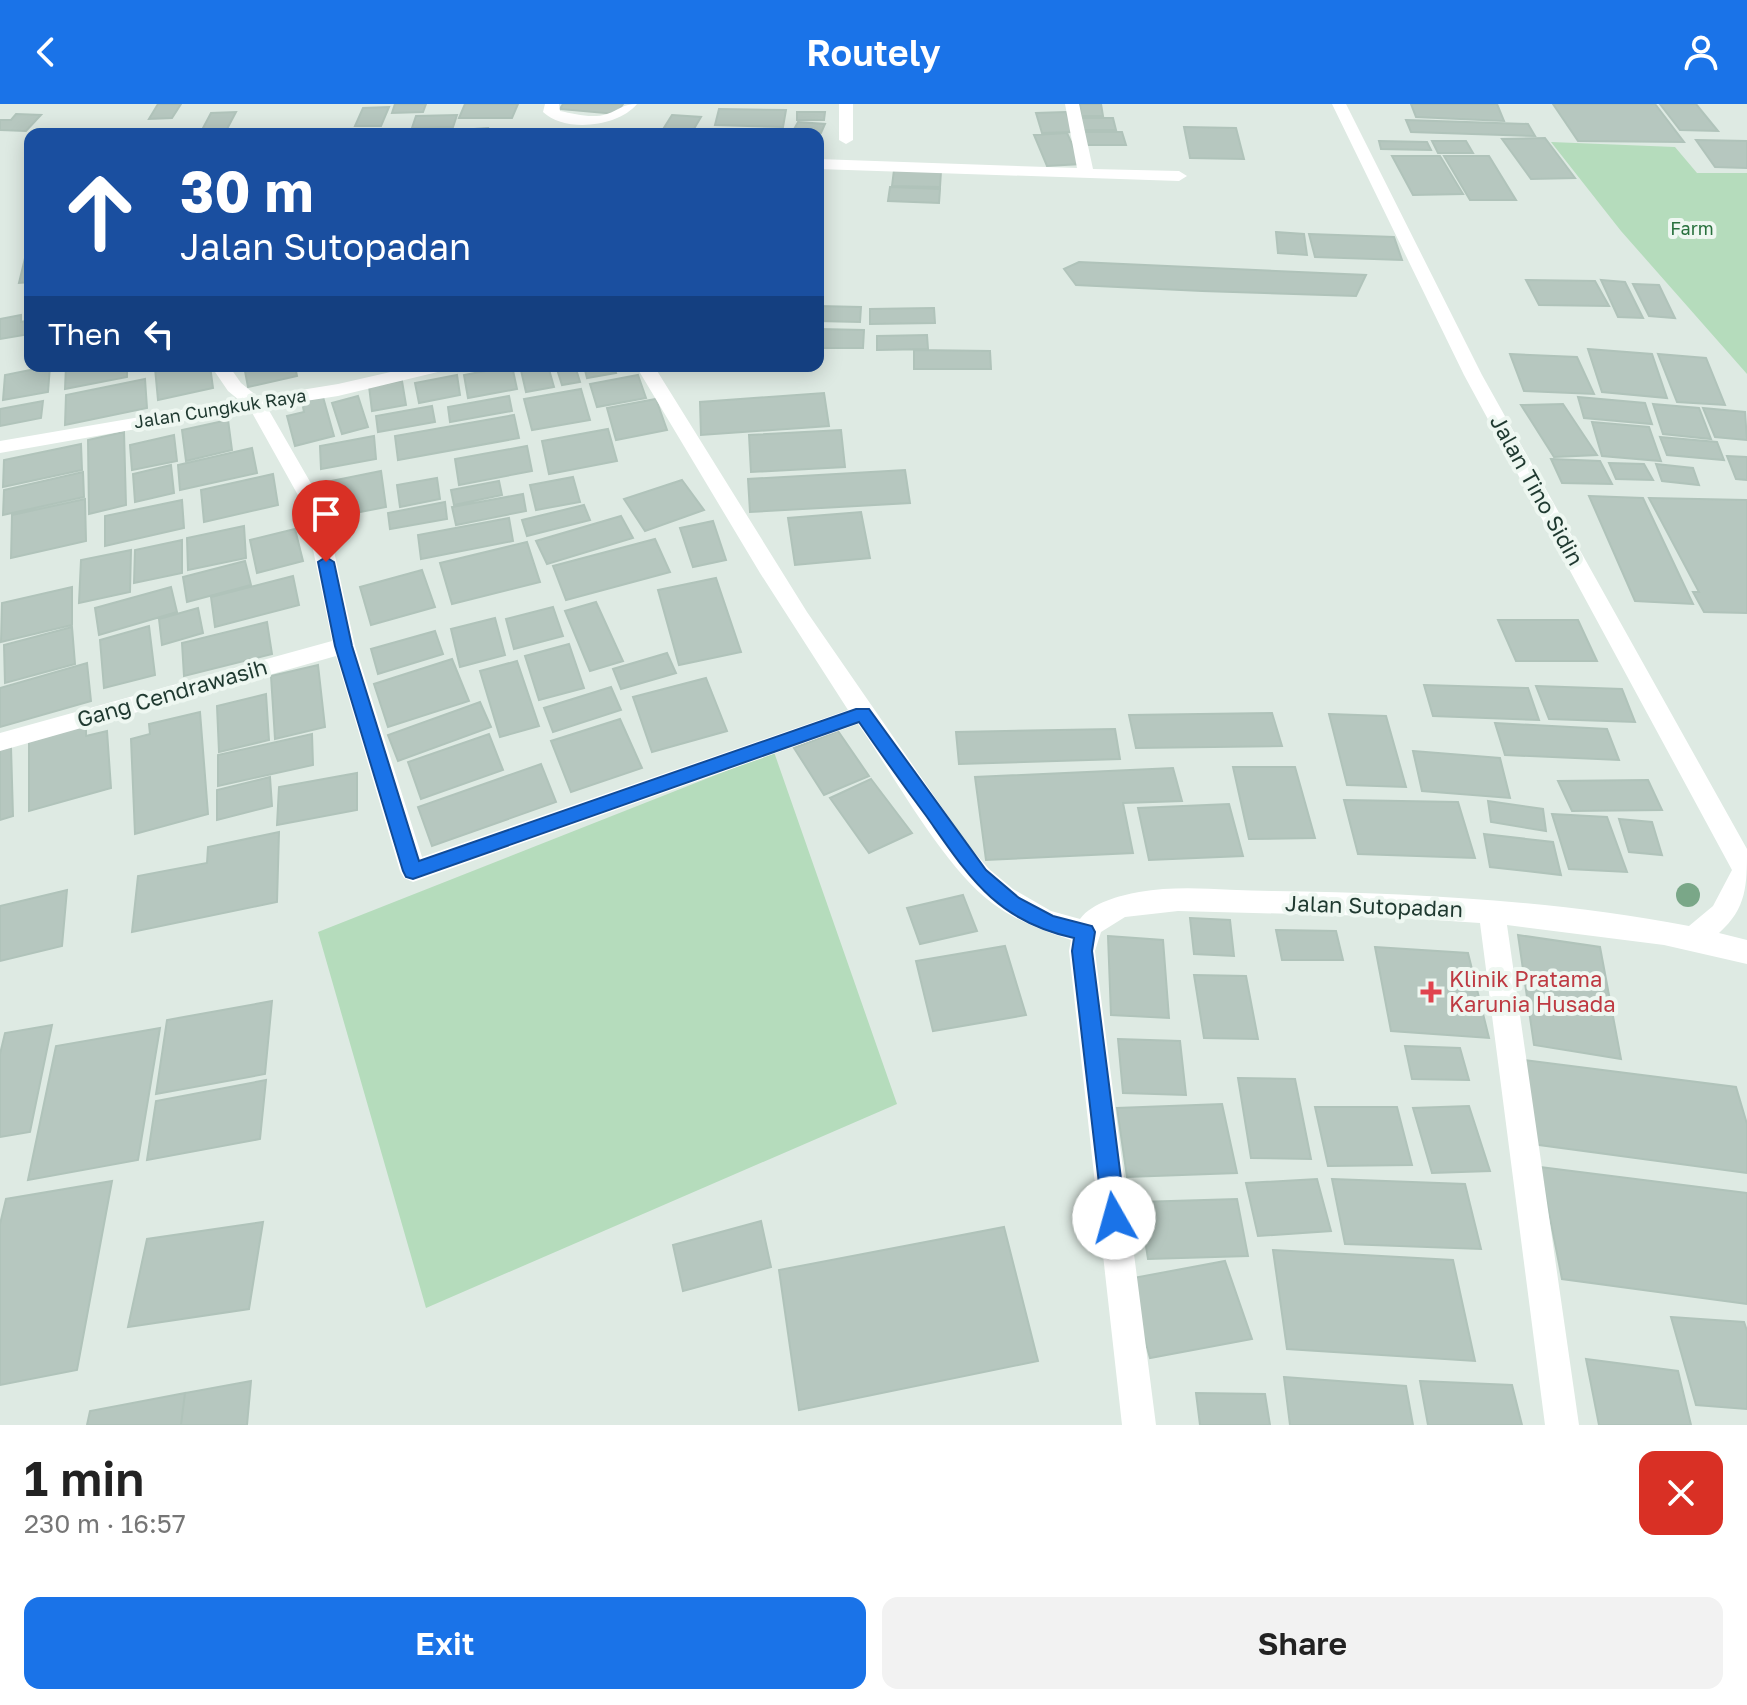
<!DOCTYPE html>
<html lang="en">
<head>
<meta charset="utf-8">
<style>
  :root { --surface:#fff; --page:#f2f2f2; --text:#222; --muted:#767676; --accent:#1a73e8 }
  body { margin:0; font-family:"Golos Text",sans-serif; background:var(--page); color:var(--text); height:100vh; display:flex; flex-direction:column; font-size:30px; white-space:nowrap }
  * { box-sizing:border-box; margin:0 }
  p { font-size:26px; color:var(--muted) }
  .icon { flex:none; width:44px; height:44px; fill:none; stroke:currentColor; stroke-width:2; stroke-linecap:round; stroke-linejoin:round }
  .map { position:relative; height:1321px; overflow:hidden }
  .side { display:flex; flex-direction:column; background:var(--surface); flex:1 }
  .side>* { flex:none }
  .hud { position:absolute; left:24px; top:24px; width:800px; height:244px; border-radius:16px; box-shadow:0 4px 20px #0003; background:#1a4fa0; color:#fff; overflow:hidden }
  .pin { position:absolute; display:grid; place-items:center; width:68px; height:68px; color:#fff; margin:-82px -34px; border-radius:50% 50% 50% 0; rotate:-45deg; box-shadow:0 0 8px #0007 }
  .pin .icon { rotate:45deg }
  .me { position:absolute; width:88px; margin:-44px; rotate:353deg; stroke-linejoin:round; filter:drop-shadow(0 0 6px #0008) }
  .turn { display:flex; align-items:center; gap:28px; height:168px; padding:0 24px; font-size:36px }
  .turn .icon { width:104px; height:104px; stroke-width:2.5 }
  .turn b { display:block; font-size:56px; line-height:68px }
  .then { display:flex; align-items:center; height:76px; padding:0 24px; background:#0003; gap:16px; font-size:30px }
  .round { display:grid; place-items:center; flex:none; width:84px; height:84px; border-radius:16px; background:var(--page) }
  .head { display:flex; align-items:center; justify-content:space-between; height:136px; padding:0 24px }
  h1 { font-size:48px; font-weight:600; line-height:60px }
  .primary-button { display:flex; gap:16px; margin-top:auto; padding:16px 24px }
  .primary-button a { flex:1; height:92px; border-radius:16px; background:var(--accent); color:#fff; font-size:32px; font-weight:600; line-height:92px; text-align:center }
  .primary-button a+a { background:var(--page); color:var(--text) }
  header { display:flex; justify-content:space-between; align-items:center; height:104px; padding:0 24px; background:var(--accent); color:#fff; font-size:36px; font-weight:600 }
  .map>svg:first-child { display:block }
  .green { fill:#b5dcbc }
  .building { fill:#b6c7bf; stroke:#b0c3ba; stroke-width:2 }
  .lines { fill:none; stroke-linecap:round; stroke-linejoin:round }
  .minor { fill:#fff; fill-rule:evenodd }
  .tree { fill:#7aa788 }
  .route { fill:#1a73e8; stroke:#114b97; stroke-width:2 }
  .health-dot { fill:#e0444e; stroke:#eef7f1; stroke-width:3 }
  .labels { text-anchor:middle; stroke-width:8; stroke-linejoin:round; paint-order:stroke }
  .far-park-label { font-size:18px; fill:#29713e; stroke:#eef7f1 }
  .far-street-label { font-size:18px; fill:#1f3930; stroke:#eef7f1 }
  .street-label { font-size:22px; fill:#1f3930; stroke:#eef7f1 }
  .health-label { font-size:22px; fill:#be3a42; stroke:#eef7f1; text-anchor:start }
</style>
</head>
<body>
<header><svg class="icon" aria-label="back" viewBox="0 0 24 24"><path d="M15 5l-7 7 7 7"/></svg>Routely<svg class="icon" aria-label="person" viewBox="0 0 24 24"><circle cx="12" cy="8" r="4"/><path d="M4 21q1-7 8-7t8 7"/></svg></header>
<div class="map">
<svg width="1747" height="1321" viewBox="0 0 1747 1321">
  <rect width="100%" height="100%" fill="#deeae3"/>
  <path class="green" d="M1551,38L1675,43L1697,69H1747V270L1621,127Z
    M774,648L897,1000L426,1204L318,828Z"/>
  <path class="building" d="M158,0H181L172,14L149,15Z
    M395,0H426L423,8L392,9Z
    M465,0H518L512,14H459Z
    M563,0H623L616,10L560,5Z
    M1080,0H1101L1103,12H1081Z
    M1411,0H1497L1504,17L1416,13Z
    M1553,0H1655L1684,38L1578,37Z
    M1660,0H1696L1718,27L1680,26Z
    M389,3L381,22H355L363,4Z
    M719,5L786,6L783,23L715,21Z
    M236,8L227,25L202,26L211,9Z
    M797,8H825L824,16H797Z
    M1066,8L1073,28L1042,29L1036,9Z
    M16,10L41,11L26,27L0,26V16H11Z
    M457,11L453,23L412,24L416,12Z
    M672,11L701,13L691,30L662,27Z
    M1078,14H1113L1116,26H1080Z
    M1406,16L1528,20L1535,32L1411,28Z
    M798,18L825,20L821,29L793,27Z
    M1184,23L1236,24L1244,55L1190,54Z
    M488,24L487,30H429V28Z
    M1083,28H1122L1126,41H1086Z
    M1067,29L1081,60L1047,62L1034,31Z
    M1545,34L1575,74L1531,75L1502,35Z
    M1696,36L1747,37V64L1715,63Z
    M1379,37L1427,38L1431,46L1381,45Z
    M1432,37H1466L1473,49H1438Z
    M1392,52H1440L1463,90L1413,91Z
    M1444,52H1489L1516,96H1470Z
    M894,66L941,67L940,83L892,82Z
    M890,83L940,85L939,99L888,97Z
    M1276,128L1304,130L1307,151L1278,149Z
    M1309,130L1394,133L1402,156L1315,153Z
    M30,153V178L19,179L25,154Z
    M1079,158L1366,171L1356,192L1202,187L1076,181L1064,165Z
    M1526,176L1595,177L1609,202L1539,201Z
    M1601,176L1625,178L1643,214L1618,213Z
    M1633,180L1659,181L1675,214L1649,212Z
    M818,202L861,203L860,218L818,217Z
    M934,204L935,219L870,220V205Z
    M21,211V218L30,216V230L0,235V215Z
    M818,225L864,226L863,244H818Z
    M927,231L928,245L877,246V232Z
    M1588,245L1652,250L1667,294L1602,288Z
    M914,246L990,247L991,265H914Z
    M1510,250L1577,253L1594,290L1524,287Z
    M1658,250L1706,254L1725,301L1677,298Z
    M50,262L48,288L3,296L5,271Z
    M66,262H127V273L65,285Z
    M167,262H210L213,284L158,296L155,264Z
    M244,262H295L297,272L248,283Z
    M512,262L517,285L468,294L464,271Z
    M520,262H548L554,283L526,288Z
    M556,262H575L580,278L562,281Z
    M584,262H613L616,269L587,274Z
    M457,271L460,291L419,299L415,279Z
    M638,271L646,294L597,303L590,280Z
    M145,275L147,304L65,321L66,291Z
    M402,277L406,301L372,307L369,282Z
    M581,285L590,316L532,326L524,295Z
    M824,289L829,322L701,331L700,298Z
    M358,292L368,323L342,330L332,299Z
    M509,292L512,307L450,318L448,303Z
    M323,293L334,332L295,342L287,312L304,308L302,298Z
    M1578,293L1645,299L1652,320L1584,314Z
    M656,295L667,326L616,336L607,304Z
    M43,297L41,314L0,322V305Z
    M1563,300L1597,351L1554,353L1521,301Z
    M1653,300L1699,304L1711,335L1663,330Z
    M432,302L435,318L378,328L376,312Z
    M1703,304L1745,308L1747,336L1715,333Z
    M514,311L519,334L398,356L395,332Z
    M228,316L232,346L186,357L182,326Z
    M1592,318L1649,323L1661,357L1602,352Z
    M608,325L617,357L549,370L542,337Z
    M841,326L845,363L751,368L749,331Z
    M124,328L126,401L89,410L88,336Z
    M174,331L177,357L132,366L130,341Z
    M374,332L376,355L321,365L320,342Z
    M1660,333L1717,338L1724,356L1667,351Z
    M81,340L82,366L3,383L4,356Z
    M527,342L532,367L459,381L455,355Z
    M252,344L257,369L180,386L178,361Z
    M1727,352L1747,353V376L1736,375Z
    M1551,355L1600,357L1612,380L1562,379Z
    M1609,359L1644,360L1653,376L1616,375Z
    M1656,360L1693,364L1699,381L1662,377Z
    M171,361L174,389L135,398L133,370Z
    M905,366L910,399L750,408L748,375Z
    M381,367L386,403L329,414L326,378Z
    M83,368L84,393L3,411L4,386Z
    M273,370L278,401L204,418L201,386Z
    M573,373L580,398L536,406L530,381Z
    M437,374L440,395L400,403L397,381Z
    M682,376L704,406L645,427L624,395Z
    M499,377L502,391L454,401L451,386Z
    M523,390L526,407L456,421L452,403Z
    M1589,392L1643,394L1693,500L1635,497Z
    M1649,394L1747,396V509L1704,508L1693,488H1699Z
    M85,395L86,437L11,454L12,411Z
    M182,396L184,424L105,442V412Z
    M445,398L447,415L390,425L388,409Z
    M584,401L590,416L527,432L522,416Z
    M861,408L870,454L795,461L788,414Z
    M621,412L633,434L547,460L536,437Z
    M509,414L513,437L421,455L418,431Z
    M713,417L726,456L693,463L680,424Z
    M244,422L246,454L188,466L187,434Z
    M295,425L303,457L257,469L250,436Z
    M655,435L670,468L566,496L553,462Z
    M182,436V469L134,479L135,446Z
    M527,438L540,478L452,500L440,459Z
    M131,446L130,488L79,499L81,456Z
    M245,457L251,481L187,498L183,473Z
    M422,466L435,503L371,521L360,483Z
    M293,472L299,501L215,523L211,493Z
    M716,474L741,548L679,561L658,486Z
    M72,483V521L1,538L2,499Z
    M171,483L177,508L99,531L95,504Z
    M596,498L623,557L590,567L565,507Z
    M553,503L563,532L514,545L506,515Z
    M198,504L203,529L162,541L159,515Z
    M495,514L505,551L460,563L451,525Z
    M1498,516H1578L1597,557H1516Z
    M267,518L272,550L184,572L182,539Z
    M149,522L155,571L104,584L100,536Z
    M72,523L75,560L5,579L4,541Z
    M435,527L443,550L378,570L371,545Z
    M569,540L584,584L539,596L525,552Z
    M667,549L676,569L621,585L613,565Z
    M452,555L469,597L388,623L374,580Z
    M517,557L539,622L500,633L480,567Z
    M87,559L91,597L0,623V584Z
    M318,561L325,623L275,635L271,572Z
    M706,574L727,627L652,648L633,593Z
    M1424,581L1528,584L1539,616L1433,612Z
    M1536,582L1622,585L1635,618L1549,615Z
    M611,583L621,606L553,628L544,604Z
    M266,590L269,636L219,648L217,602Z
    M480,598L491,623L398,657L388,631Z
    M200,608L208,710L135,730L131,635L150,630L149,620Z
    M1272,609L1282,642L1136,644L1129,611Z
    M1329,610L1386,612L1406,683L1347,681Z
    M620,615L642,664L571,688L551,637Z
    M86,618V632L107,627L111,684L29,707V633Z
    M1495,619L1607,625L1619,656L1505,651Z
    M1115,625L1120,655L959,660L956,628Z
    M838,627L869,672L824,691L794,644Z
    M312,630L313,661L218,682V651Z
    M489,630L503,666L421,695L408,658Z
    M11,643L13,712L0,716V646Z
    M1413,647L1500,654L1510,694L1422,687Z
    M541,660L556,698L432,742L418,703Z
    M1233,663H1295L1315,734L1249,735Z
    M1173,664L1182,697L1123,699L1133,749L986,756L975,673Z
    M357,669V706L277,721L279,683Z
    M270,673L272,702L217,716V686Z
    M871,675L912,729L869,749L830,694Z
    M1648,676L1662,706L1572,707L1558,677Z
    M1344,696L1458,698L1475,754L1358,750Z
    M1488,697L1543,705L1546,727L1491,718Z
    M1229,700L1243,752L1149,756L1138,704Z
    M1552,710L1607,713L1627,768L1569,765Z
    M1619,715L1652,718L1662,751L1629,748Z
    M279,728L277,798L132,828L138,772L207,759L208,743Z
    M1484,730L1553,738L1561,771L1490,763Z
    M67,786L62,842L0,857V802Z
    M963,791L977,827L920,840L907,804Z
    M1190,814L1230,816L1234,852L1194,850Z
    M1276,826L1336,827L1343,856H1282Z
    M1518,831L1600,843L1621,955L1534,941Z
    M1108,832L1163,836L1169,914L1111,911Z
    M1005,842L1026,911L933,927L916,857Z
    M1375,843L1468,849L1489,934L1391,927Z
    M1194,871L1246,872L1258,935L1204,934Z
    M272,897L265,970L156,990L167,916Z
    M52,921L30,1028L0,1033V950L5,929Z
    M160,924L138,1056L28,1076L56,942Z
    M1118,935L1180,937L1186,991L1123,989Z
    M1405,942L1460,944L1469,976L1412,975Z
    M1516,955L1736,983L1747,1020V1069L1532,1040Z
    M1238,974L1295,975L1311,1055L1251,1054Z
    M266,976L260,1035L147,1056L156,997Z
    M1222,1000L1237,1069L1127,1073L1117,1004Z
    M1469,1002L1490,1067L1432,1069L1413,1004Z
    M1315,1003H1397L1412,1061L1328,1062Z
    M1540,1063L1747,1089V1200L1562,1175Z
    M1317,1075L1331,1127L1258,1132L1246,1079Z
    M1332,1075L1465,1080L1481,1145L1345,1140Z
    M112,1077L77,1266L0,1281V1120L6,1095Z
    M1237,1095L1248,1152L1148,1155L1139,1098Z
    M761,1117L771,1163L683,1187L673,1141Z
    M263,1118L249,1205L128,1223L147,1135Z
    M1004,1123L1038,1257L799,1306L779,1166Z
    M1273,1146L1453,1156L1475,1257L1287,1245Z
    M1225,1157L1252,1235L1150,1254L1128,1175Z
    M1671,1213L1744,1218L1747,1227V1305L1696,1301Z
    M1586,1255L1678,1267L1691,1321H1599Z
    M1284,1273L1406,1282L1413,1321H1290Z
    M251,1277L247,1321H181L185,1289Z
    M1420,1277L1512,1281L1522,1321H1428Z
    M185,1289L181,1321H87L90,1307Z
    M1196,1289L1265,1290L1270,1321H1200Z"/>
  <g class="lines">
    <path class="minor" d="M545,0H559L560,7C575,10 592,15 607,10C619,6 623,0 637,0C618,23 565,29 543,8Z
      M839,0H853V36L846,40L839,36Z
      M1065,0H1079L1093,65L1179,67L1187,72L1179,77L818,65V55L1077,64Z
      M1332,0H1346L1482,271L1747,745C1747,781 1747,804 1719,829L1747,836V860L1664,841L1507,821L1579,1321H1545L1480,819L1375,812L1178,807L1125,813L1101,828L1095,847L1156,1321H1122L1069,847L1071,836C1043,827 1016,817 992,799C942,761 896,674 858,620L413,778L404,774L400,767L336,552L0,647V629L332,537L304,402L250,305L0,349V337L239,296L228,287L211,262H229L241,279L258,293L338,280L417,262H449L446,266L338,292L267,303L324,402L355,542L422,753L848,606L760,469L636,262H654L807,508L968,741L989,765L1013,785L1051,807L1080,815C1093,798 1119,792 1139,788C1183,780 1229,787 1273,787C1412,789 1552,796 1689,822L1713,802L1732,766L1464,271Z"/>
  </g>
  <circle class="tree" cx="1688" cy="791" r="12"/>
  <path class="route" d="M326,453L334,458L352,542L419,757L856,605H869L986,766L1019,794L1053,812L1092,822L1095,828L1092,847L1126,1114L1123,1122L1114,1125L1106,1122L1103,1114L1072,847L1074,834C996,817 970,774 927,713C904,682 881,650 859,618L413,775L406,773L403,767L335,542L318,458Z"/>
  <path class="health-dot" d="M1427 876h8v8h8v8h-8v8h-8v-8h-8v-8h8z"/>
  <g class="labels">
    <g class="far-park-label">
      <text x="1692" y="131">Farm</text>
    </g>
    <g class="far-street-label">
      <text transform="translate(220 305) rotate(-9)" y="6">Jalan Cungkuk Raya</text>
    </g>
    <g class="street-label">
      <text transform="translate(1537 386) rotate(61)" y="8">Jalan Tino Sidin</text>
      <text transform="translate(172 589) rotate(-16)" y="8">Gang Cendrawasih</text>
      <text transform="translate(1374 802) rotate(2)" y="8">Jalan Sutopadan</text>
    </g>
    <g class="health-label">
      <text x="1449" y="883">Klinik Pratama<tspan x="1449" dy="25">Karunia Husada</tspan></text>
    </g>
  </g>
</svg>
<div class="pin" style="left:326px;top:458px;background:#d93025"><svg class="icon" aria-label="arrive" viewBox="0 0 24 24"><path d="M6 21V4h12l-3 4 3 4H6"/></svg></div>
<svg class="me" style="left:1114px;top:1114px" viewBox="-20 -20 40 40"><circle r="19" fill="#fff"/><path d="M0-13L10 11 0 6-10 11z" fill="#1a73e8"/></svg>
<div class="hud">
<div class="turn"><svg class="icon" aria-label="ahead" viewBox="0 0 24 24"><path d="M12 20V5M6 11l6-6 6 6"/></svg><div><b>30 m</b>Jalan Sutopadan</div></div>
<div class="then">Then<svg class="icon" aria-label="left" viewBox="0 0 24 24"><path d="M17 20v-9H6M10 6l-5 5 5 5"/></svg></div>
</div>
</div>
<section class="side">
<div class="head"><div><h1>1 min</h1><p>230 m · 16:57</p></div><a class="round" style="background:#d93025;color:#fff"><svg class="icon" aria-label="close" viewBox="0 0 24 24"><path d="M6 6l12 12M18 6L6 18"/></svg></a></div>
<div class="primary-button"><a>Exit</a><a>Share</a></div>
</section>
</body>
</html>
